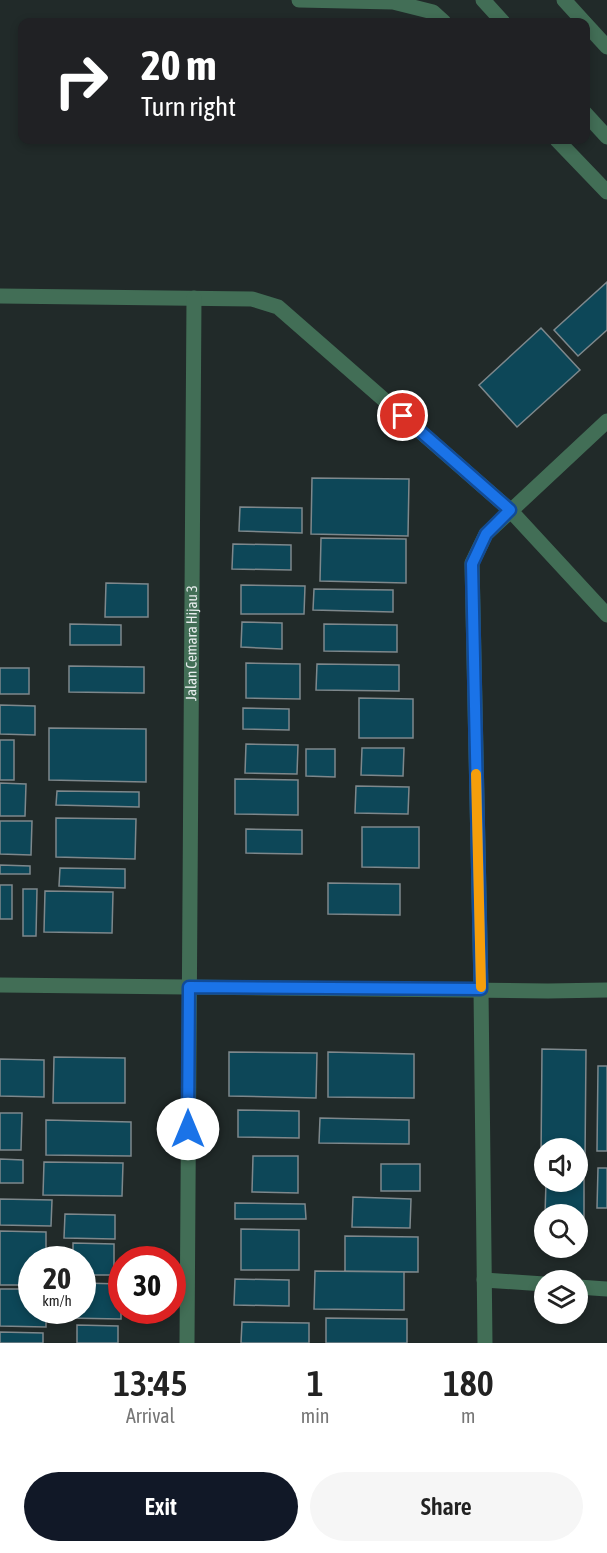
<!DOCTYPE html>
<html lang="en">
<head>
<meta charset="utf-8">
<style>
  :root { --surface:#fff; --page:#f6f6f6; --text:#222; --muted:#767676; --accent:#111827 }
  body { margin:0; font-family:"Asap Condensed",sans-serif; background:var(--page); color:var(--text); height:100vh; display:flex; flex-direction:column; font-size:22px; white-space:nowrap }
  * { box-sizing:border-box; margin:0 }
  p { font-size:20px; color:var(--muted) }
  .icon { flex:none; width:33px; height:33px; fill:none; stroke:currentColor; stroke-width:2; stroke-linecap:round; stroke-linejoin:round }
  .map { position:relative; height:1343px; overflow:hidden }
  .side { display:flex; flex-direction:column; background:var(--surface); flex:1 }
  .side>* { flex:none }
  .top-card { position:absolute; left:18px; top:18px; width:572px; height:126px; border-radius:12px; box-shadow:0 3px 9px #0003; background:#202124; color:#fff; overflow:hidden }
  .buttons { position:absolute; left:534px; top:1138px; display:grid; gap:12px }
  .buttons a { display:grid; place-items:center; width:54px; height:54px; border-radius:50%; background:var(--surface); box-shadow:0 3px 9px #0003; font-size:30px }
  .speed { position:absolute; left:18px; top:1246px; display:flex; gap:12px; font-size:30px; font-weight:700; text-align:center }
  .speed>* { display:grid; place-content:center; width:78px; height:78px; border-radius:50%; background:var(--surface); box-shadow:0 3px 9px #0003; line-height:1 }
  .speed small { font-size:15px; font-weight:400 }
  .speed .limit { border:9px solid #d22; background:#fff; color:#111 }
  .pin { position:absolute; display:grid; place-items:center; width:51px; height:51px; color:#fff; margin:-26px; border:3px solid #fff; border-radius:50%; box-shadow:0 2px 6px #0007 }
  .me { position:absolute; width:66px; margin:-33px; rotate:0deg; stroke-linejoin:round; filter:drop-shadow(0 0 4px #0008) }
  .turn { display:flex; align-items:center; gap:21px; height:126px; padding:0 24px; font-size:27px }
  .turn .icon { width:78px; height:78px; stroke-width:2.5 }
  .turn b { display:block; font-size:42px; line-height:51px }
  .eta { display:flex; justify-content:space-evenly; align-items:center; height:102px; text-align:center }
  .eta b { font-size:36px; font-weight:600; line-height:42px }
  .action { display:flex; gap:12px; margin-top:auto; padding:12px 24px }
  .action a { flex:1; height:69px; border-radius:36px; background:var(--accent); color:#fff; font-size:24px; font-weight:600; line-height:69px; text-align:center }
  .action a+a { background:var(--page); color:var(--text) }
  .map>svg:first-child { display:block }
  .building { fill:#0d4758; stroke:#7e888c; stroke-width:1.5 }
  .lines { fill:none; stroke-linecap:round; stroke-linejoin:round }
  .street { stroke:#426e56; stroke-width:15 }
  .route-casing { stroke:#114b97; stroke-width:15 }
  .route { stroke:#1a73e8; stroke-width:10 }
  .slow { stroke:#f59e0b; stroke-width:10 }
  .labels { text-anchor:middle; stroke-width:6; stroke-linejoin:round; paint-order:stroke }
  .street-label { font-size:15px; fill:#e6ecec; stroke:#172020 }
</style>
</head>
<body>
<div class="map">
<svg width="607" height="1343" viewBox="0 0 607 1343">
  <rect width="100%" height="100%" fill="#212a29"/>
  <path class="building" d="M607,282V330L578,356L554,330Z
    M541,328L580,370L517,427L479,385Z
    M312,478L409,479L408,536L311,534Z
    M240,507L302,508V533L239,531Z
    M321,538L406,539V583L320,581Z
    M233,544L291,545V570L232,569Z
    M106,583L148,584V617H105Z
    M241,585L305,586L304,614H241Z
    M314,589L393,590V612L313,610Z
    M242,622L282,623V649L241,647Z
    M70,624L121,625V645H70Z
    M324,624L397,625V652L324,651Z
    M246,663L300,664V699L246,698Z
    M317,664L399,665V691L316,690Z
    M69,666L144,667V693L69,692Z
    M0,668H29V694H0Z
    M359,698L413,699V738H359Z
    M0,705L35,706V735L0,734Z
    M243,708L289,709V730L243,729Z
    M49,728L146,729V782L49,780Z
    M0,740H14V780H0Z
    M246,744L298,745L297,774L245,773Z
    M362,748H404L403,776L361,775Z
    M306,749H335V777L306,776Z
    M235,779L298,780V815L235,814Z
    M0,783L26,784L25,816H0Z
    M356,786L409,787L408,814L355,813Z
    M57,791L139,792V807L56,805Z
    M56,818L136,819L135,859L56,857Z
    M0,821H32L31,855L0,854Z
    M362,827H419V868L362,867Z
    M246,829L302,830V854L246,853Z
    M0,865L30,866V874H0Z
    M60,868L125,869V888L59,886Z
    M328,883L400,884V915L328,914Z
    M0,885H12V919H0Z
    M23,889H37L36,936H23Z
    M45,891L113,892L112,933L44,932Z
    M542,1049L586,1050L585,1160H578V1149H544V1159H541Z
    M229,1052L317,1053L316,1098L229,1096Z
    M328,1052L414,1054V1098L328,1097Z
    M54,1057L125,1058V1103H53Z
    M0,1059L44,1060V1097L0,1096Z
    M598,1066H607V1151H597Z
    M238,1110L299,1111V1138L238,1137Z
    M0,1113H22L21,1150H0Z
    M320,1118L409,1120V1144L319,1143Z
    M46,1120L131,1122V1156L46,1155Z
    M253,1156H298V1193L252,1192Z
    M0,1159L23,1160V1183H0Z
    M44,1162L123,1163L122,1196L43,1195Z
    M381,1164H420V1191H381Z
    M598,1168H607V1208H597Z
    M578,1174H584V1236H578V1215H545L546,1182H578Z
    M353,1197L411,1199L410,1228L352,1227Z
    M0,1199L52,1200L51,1226L0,1225Z
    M235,1203L305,1204L306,1219H235Z
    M65,1214L115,1215V1239L64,1238Z
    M241,1229L299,1230V1270H241Z
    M0,1231L46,1232V1260H32V1285H0Z
    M345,1236L418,1237V1272L345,1271Z
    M73,1243L114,1244V1275H82V1260H73Z
    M315,1271L404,1272V1310L314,1309Z
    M235,1279L289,1280V1306L234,1305Z
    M82,1283L121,1284V1319L67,1318V1311H82Z
    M0,1289H32V1311H46V1327L0,1326Z
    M326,1318L407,1319V1343H326Z
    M242,1322L309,1323V1343H241Z
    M77,1325L118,1326V1343H77Z
    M0,1332L43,1333V1343H0Z"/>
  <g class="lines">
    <g class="street">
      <path d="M299,0L393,2L433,12L444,22"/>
      <path d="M483,0L503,22"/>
      <path d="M564,0L584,22"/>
      <path d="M585,23L607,47"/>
      <path d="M585,113L607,137"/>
      <path d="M557,140L607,192"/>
      <path d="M0,296L252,299L278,307L510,510L607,615"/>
      <path d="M0,985L548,991L607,990"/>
      <path d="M484,1280L544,1284"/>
      <path d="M578,1287L607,1289"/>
      <path id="s1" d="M187,1343L194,298"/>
      <path d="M485,1343L481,989L472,563L486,534L607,421"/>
    </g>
  </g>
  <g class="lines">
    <defs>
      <path id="route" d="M188,1129L189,987L481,989L472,564L486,534L510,510L403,416"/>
    </defs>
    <use href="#route" class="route-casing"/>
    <use href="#route" class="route"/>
    <path class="slow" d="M476,774L481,987"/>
  </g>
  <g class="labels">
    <g class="street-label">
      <text dy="5" stroke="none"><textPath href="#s1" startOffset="700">Jalan Cemara Hijau 3</textPath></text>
    </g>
  </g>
</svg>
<div class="buttons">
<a><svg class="icon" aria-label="sound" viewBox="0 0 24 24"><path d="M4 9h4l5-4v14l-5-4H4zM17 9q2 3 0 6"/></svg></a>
<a><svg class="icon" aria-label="search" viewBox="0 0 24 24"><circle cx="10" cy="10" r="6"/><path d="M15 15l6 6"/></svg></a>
<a><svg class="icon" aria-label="layers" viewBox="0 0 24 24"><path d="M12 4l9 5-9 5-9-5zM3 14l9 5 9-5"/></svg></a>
</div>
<div class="speed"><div>20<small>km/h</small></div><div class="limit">30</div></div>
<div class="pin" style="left:403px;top:416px;background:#d93025"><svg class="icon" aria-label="arrive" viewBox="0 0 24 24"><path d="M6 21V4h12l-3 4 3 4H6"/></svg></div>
<svg class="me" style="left:188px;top:1129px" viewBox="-20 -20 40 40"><circle r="19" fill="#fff"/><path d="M0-13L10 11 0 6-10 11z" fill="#1a73e8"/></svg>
<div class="top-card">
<div class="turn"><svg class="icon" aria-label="right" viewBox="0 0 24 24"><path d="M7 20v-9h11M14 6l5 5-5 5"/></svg><div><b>20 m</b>Turn right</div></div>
</div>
</div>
<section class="side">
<div class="eta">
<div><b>13:45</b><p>Arrival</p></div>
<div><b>1</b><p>min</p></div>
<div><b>180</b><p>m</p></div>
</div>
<div class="action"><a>Exit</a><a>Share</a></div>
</section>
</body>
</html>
